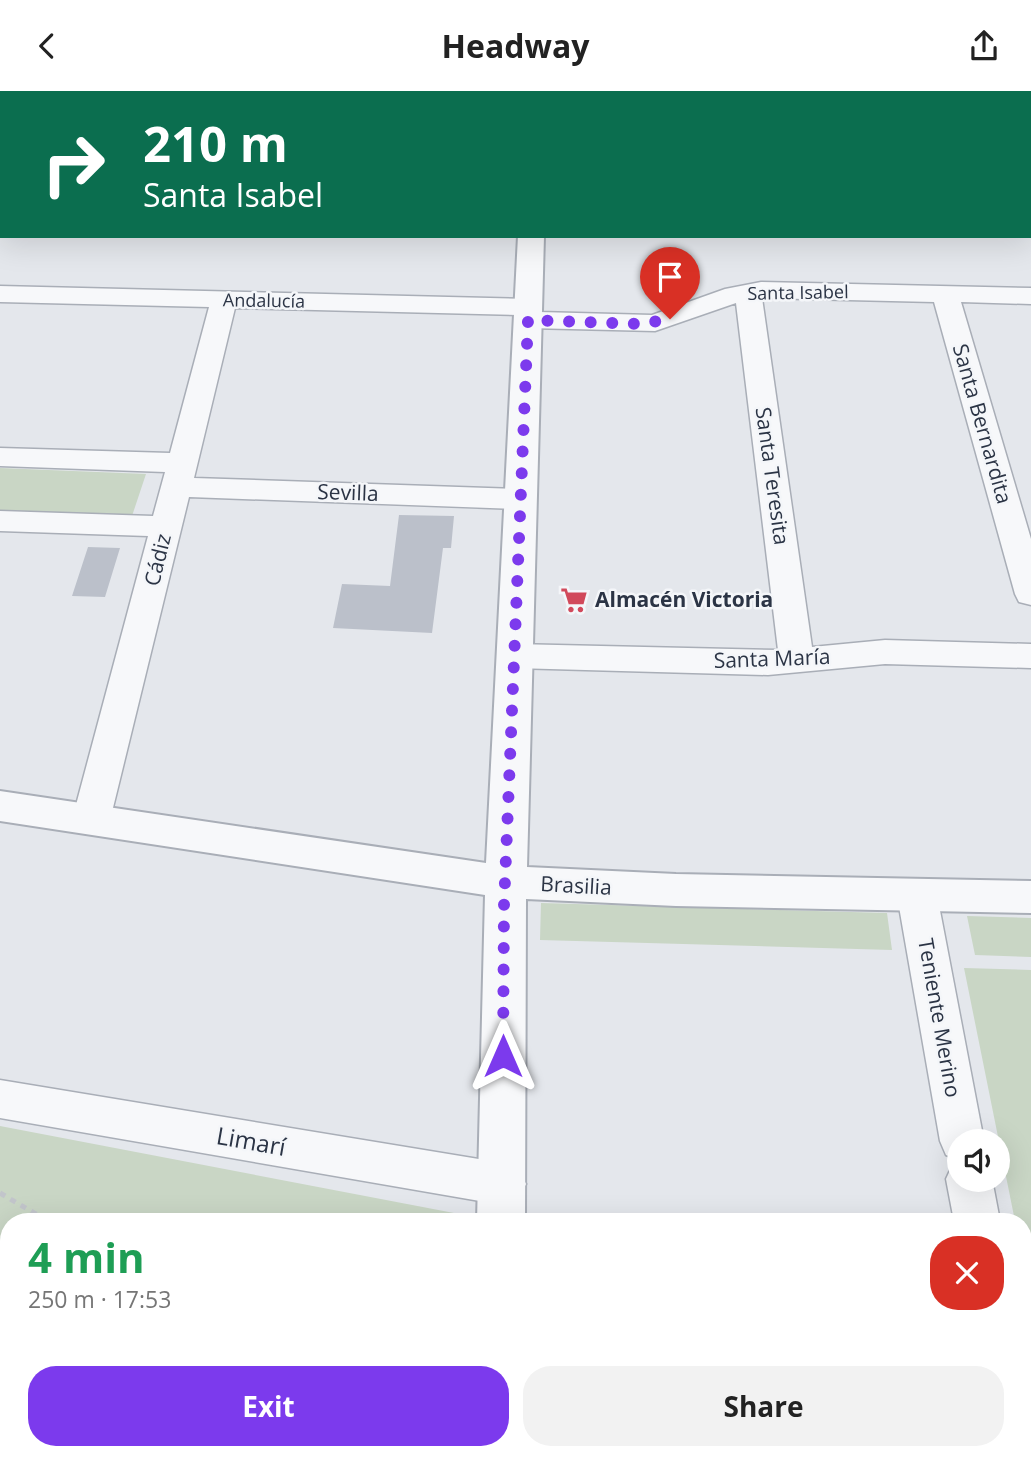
<!DOCTYPE html>
<html lang="en">
<head>
<meta charset="utf-8">
<style>
  :root { --surface:#fff; --page:#f2f2f2; --text:#222; --muted:#767676; --accent:#7c3aed }
  body { margin:0; font-family:"Open Sans",sans-serif; background:var(--page); color:var(--text); height:100vh; display:flex; flex-direction:column; font-size:26px; white-space:nowrap }
  * { box-sizing:border-box; margin:0 }
  p { font-size:23px; color:var(--muted) }
  .icon { flex:none; width:38px; height:38px; fill:none; stroke:currentColor; stroke-width:2; stroke-linecap:round; stroke-linejoin:round }
  .map { position:relative; flex:1; overflow:hidden }
  .drawer { position:absolute; left:0px; top:1122px; width:1032px; height:247px; display:flex; flex-direction:column; background:var(--surface); border-radius:28px 28px 0 0; box-shadow:0 7px 28px #0002 }
  .drawer>* { flex:none }
  .banner { position:absolute; left:0px; top:0px; width:1032px; height:147px; box-shadow:0 7px 28px #0002; background:#0b6e4f; color:#fff; overflow:hidden }
  .fabs { position:absolute; left:947px; top:1038px; display:grid; gap:14px }
  .fabs a { display:grid; place-items:center; width:63px; height:63px; border-radius:50%; background:var(--surface); box-shadow:0 7px 28px #0002; font-size:35px }
  .pin { position:absolute; display:grid; place-items:center; width:60px; height:60px; color:#fff; margin:-72px -30px; border-radius:50% 50% 50% 0; rotate:-45deg; box-shadow:0 0 7px #0007 }
  .pin .icon { rotate:45deg }
  .me { position:absolute; width:77px; margin:-38px; rotate:0deg; stroke-linejoin:round; filter:drop-shadow(0 0 5px #0008) }
  .turn { display:flex; align-items:center; gap:24px; height:147px; padding:0 28px; font-size:32px }
  .turn .icon { width:91px; height:91px; stroke-width:2.5 }
  .turn b { display:block; font-size:49px; line-height:60px }
  .round { display:grid; place-items:center; flex:none; width:74px; height:74px; border-radius:28px; background:var(--page) }
  .headline { display:flex; align-items:center; justify-content:space-between; height:119px; padding:0 28px }
  h1 { font-size:42px; font-weight:700; line-height:52px; color:#1e9e55 }
  .primary-button { display:flex; gap:14px; margin-top:auto; padding:14px 28px }
  .primary-button a { flex:1; height:80px; border-radius:28px; background:var(--accent); color:#fff; font-size:28px; font-weight:700; line-height:80px; text-align:center }
  .primary-button a+a { background:var(--page); color:var(--text) }
  header { display:flex; justify-content:space-between; align-items:center; height:91px; padding:0 28px; background:var(--surface); font-size:32px; font-weight:700 }
  .map>svg:first-child { display:block }
  .built { fill:#d2d6de }
  .green { fill:#c9d6c5 }
  .building { fill:#bbc0ca }
  .lines { fill:none; stroke-linecap:round; stroke-linejoin:round }
  .service-casing { stroke:#a9aeb7; stroke-width:4 }
  .minor-casing { stroke:#a9aeb7; stroke-width:3 }
  .tertiary-casing { stroke:#a9aeb7; stroke-width:4 }
  .path { stroke:#c2c5cb; stroke-width:5; stroke-dasharray:6 6; stroke-linecap:butt }
  .service { fill:#f7f8fa; fill-rule:evenodd }
  .minor { fill:#f7f8fa; fill-rule:evenodd }
  .tertiary { fill:#f7f8fa; fill-rule:evenodd }
  .route { stroke:#7c3aed; stroke-width:12; stroke-dasharray:0 21.6 }
  .labels { text-anchor:middle; stroke-width:5; stroke-linejoin:round; paint-order:stroke }
  .far-street-label { font-size:18px; fill:#2b3445; stroke:#f4f6f9 }
  .street-label { font-size:21px; fill:#2b3445; stroke:#f4f6f9 }
  .poi-label { font-size:21px; font-weight:bold; fill:#2b3445; stroke:#f4f6f9; text-anchor:start }
  .near-street-label { font-size:24px; fill:#2b3445; stroke:#f4f6f9 }
</style>
</head>
<body>
<header><svg class="icon" aria-label="back" viewBox="0 0 24 24"><path d="M15 5l-7 7 7 7"/></svg>Headway<svg class="icon" aria-label="share" viewBox="0 0 24 24"><path d="M12 15V3M7 8l5-5 5 5M5 13v7h14v-7"/></svg></header>
<div class="map">
<svg width="1031" height="1368" viewBox="0 0 1031 1368">
  <rect width="100%" height="100%" fill="#e4e7ec"/>
  <path class="built" d="M0,0H350L2,2V123Z"/>
  <path class="green" d="M0,377L146,383L132,425L0,419Z
    M541,812L887,822L892,859L540,849Z
    M967,825L1031,827V866L975,864Z
    M964,877L1031,879V1208L1024,1173V1130H1015Z
    M0,1035L454,1122L455,1130H9V1279L0,1281Z
    M202,1360H341L327,1368H203Z"/>
  <path class="building" d="M399,424L454,425L451,457H443L432,542L333,537L342,493L390,495Z
    M88,456L120,457L105,506L72,505Z"/>
  <g class="lines">
    <defs>
      <path id="service" d="M100,0H112V2H100Z"/>
      <path id="minor" d="M761,191L1031,197V213L961,211L1031,448V514L1019,511L1015,503L934,211L762,207L812,556L885,549L1031,553V577L885,573L768,584L514,577L502,573L497,565L502,557L514,553L778,559L736,212L655,240L528,237L518,235L514,229L518,224L235,217L194,387L520,398L531,401L535,408L531,415L520,418L189,406L110,729L104,739L91,743L78,739L72,729L148,445L0,440V420L153,425L165,381L0,375V357L170,362L209,216L0,211V195L529,208L539,210L542,216L539,221L652,224L725,198Z
        M917,788L931,793L937,804L984,1050H959V1069L946,1064L940,1050L897,804L903,793Z
        M0,989L503,1072L519,1078L526,1093L519,1108L503,1114L0,1027Z
        M959,1071V1088H992L1000,1130H954L946,1088L953,1073Z
        M1024,1337L1031,1340V1368H995L994,1360H1024Z"/>
      <path id="tertiary" d="M524,0H548V2H524Z
        M518,145H544L527,776L676,783L1031,790V822L676,815L526,808L525,1130H477L485,804L0,730V700L486,772Z
        M467,1360H521L520,1368H466Z"/>
    </defs>
    <use href="#service" class="service-casing"/>
    <use href="#minor" class="minor-casing"/>
    <use href="#tertiary" class="tertiary-casing"/>
    <path class="path" d="M0,1102L48,1130
      M419,1368L420,1360"/>
    <use href="#service" class="service"/>
    <use href="#minor" class="minor"/>
    <use href="#tertiary" class="tertiary"/>
  </g>
  <g class="lines">
    <path class="route" d="M503,965L504,814L528,229L639,233L670,228"/>
  </g>
  <defs>
    <symbol id="supermarket-bare" viewBox="-9 -9 18 18"><path d="M-6-5.5h2.5l.6 2H6L4.5 2H-2.5L-4.4-4H-6ZM-1.5 3.2a1.3 1.3 0 1 0 .1 0ZM3 3.2a1.3 1.3 0 1 0 .1 0Z" fill="#d1495b" stroke="#f4f6f9" stroke-width="2.5" paint-order="stroke"/></symbol>
  </defs>
  <g fill-rule="evenodd">
    <use href="#supermarket-bare" x="555" y="490" width="38" height="38"/>
  </g>
  <g class="labels">
    <g class="far-street-label">
      <text transform="translate(798 202) rotate(-1)" y="6">Santa Isabel</text>
      <text transform="translate(264 210) rotate(1)" y="6">Andalucía</text>
    </g>
    <g class="street-label">
      <text transform="translate(982 333) rotate(74)" y="7">Santa Bernardita</text>
      <text transform="translate(772 385) rotate(82)" y="7">Santa Teresita</text>
      <text transform="translate(348 402) rotate(2)" y="7">Sevilla</text>
      <text transform="translate(158 469) rotate(-76)" y="7">Cádiz</text>
      <text transform="translate(772 568) rotate(-2)" y="7">Santa María</text>
      <text transform="translate(576 795) rotate(3)" y="7">Brasilia</text>
      <text transform="translate(939 927) rotate(80)" y="7">Teniente Merino</text>
    </g>
    <g class="poi-label">
      <text x="595" y="516">Almacén Victoria</text>
    </g>
    <g class="near-street-label">
      <text transform="translate(251 1051) rotate(10)" y="8">Limarí</text>
    </g>
  </g>
</svg>
<div class="fabs">
<a><svg class="icon" aria-label="sound" viewBox="0 0 24 24"><path d="M4 9h4l5-4v14l-5-4H4zM17 9q2 3 0 6"/></svg></a>
</div>
<div class="pin" style="left:670px;top:228px;background:#d93025"><svg class="icon" aria-label="arrive" viewBox="0 0 24 24"><path d="M6 21V4h12l-3 4 3 4H6"/></svg></div>
<svg class="me" style="left:503px;top:965px" viewBox="-20 -20 40 40"><path d="M0-17L14 15 0 8-14 15z" fill="#7c3aed" stroke="#fff" stroke-width="4"/></svg>
<div class="banner">
<div class="turn"><svg class="icon" aria-label="right" viewBox="0 0 24 24"><path d="M7 20v-9h11M14 6l5 5-5 5"/></svg><div><b>210 m</b>Santa Isabel</div></div>
</div>
<section class="drawer">
<div class="headline"><div><h1>4 min</h1><p>250 m · 17:53</p></div><a class="round" style="background:#d93025;color:#fff"><svg class="icon" aria-label="close" viewBox="0 0 24 24"><path d="M6 6l12 12M18 6L6 18"/></svg></a></div>
<div class="primary-button"><a>Exit</a><a>Share</a></div>
</section>
</div>
</body>
</html>
